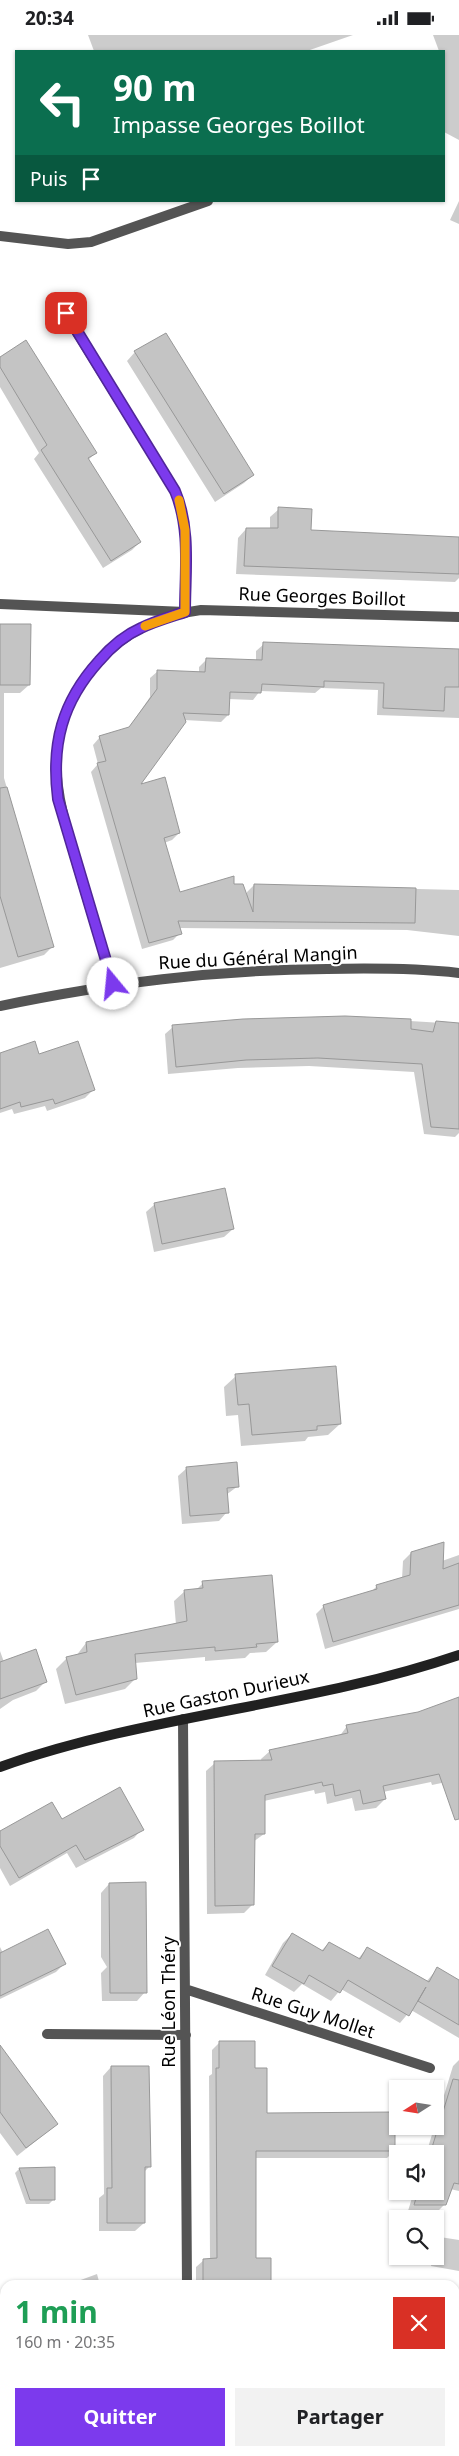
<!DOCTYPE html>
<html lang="fr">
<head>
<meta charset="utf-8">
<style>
  :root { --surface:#fff; --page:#f2f2f2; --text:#202124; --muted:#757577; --accent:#7c3aed }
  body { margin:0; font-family:"Noto Sans",sans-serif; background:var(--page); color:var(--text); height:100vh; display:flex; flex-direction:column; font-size:19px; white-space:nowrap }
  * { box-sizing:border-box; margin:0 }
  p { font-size:16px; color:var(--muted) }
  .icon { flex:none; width:28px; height:28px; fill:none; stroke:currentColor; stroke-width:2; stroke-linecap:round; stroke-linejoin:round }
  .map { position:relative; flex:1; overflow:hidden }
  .panel { position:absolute; left:0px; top:2245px; width:460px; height:176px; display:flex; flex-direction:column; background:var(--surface); border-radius:15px 15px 0 0; box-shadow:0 1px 4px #0004 }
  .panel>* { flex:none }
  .top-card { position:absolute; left:15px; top:15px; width:430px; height:152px; border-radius:0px; box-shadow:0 1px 4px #0004; background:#0b6e4f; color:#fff; overflow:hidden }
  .needle { width:32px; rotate:258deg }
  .buttons { position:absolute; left:389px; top:2045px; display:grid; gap:10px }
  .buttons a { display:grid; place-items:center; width:55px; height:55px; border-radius:0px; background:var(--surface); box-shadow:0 1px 4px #0004; font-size:25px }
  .pin { position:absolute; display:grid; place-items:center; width:42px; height:42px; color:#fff; margin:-21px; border-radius:10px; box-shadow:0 2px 8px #0006 }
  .me { position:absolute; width:55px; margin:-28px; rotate:343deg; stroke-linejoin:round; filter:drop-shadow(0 0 4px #0008) }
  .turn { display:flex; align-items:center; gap:18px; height:105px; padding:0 15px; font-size:22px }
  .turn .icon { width:65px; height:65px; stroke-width:2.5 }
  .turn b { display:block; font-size:35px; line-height:42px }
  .then { display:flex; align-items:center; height:48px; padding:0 15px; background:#0003; gap:10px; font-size:19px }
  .round { display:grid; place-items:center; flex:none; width:52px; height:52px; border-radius:0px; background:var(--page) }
  .headline { display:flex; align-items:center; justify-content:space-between; height:85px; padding:0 15px }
  h1 { font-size:30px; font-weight:700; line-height:38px; color:#1e9e55 }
  .primary-button { display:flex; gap:10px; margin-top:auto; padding:10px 15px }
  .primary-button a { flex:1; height:58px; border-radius:0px; background:var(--accent); color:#fff; font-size:20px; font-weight:700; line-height:58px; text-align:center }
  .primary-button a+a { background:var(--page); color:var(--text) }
  .status { display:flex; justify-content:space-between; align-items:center; height:35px; padding:0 25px; background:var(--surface); direction:ltr }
  .status svg { height:14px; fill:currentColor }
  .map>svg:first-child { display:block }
  .shadow { fill:#0003 }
  .building { fill:#c4c4c4; stroke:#989898 }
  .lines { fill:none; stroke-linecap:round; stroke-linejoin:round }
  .street { stroke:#545454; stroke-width:10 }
  .secondary { stroke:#212121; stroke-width:10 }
  .route-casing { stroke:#51269a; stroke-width:12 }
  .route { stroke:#7c3aed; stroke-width:9 }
  .slow { stroke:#f59e0b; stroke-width:9 }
  .labels { text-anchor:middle; stroke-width:4; stroke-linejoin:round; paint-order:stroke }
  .street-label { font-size:18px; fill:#000; stroke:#fff }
</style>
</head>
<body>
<div class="status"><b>20:34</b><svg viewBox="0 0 49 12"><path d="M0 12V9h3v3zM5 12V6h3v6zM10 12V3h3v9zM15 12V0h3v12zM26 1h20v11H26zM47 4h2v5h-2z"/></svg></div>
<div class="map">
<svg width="459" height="2421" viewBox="0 0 459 2421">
  <rect width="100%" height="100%" fill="#fff"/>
  <path class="shadow" d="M88,0H353L307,16H94Z
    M433,0H459V105L444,97V16H439Z
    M459,166V189L450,185Z
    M135,317L253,440L244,448L215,467L127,326Z
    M0,324L96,418L88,425L140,507L132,515L103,533L34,424L39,418L0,352Z
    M279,474L309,496L459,503V543L455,547L236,539L238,503L246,494H270V482Z
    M0,590L29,650L20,658H4V743L53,911L44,920L0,933Z
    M264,609L459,616V683L377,680L378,655L321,653L315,658L260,656L253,665L228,664V680L221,687L184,685L137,752L179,798L172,805L164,808L179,859L232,850L247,864V857L254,850L459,855V901L407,895L179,893L180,898L173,905L142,914L91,737L98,729L93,710L100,702L128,694L150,662V643L158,636L199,638V632L206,625L256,626V616Z
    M345,982L459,989V1098L455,1102L424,1099L414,1037L309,1031L238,1033L168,1039L165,999L173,992Z
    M0,1019L38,1021L93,1055L85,1063L47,1076L45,1071L14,1079L12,1074L0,1078Z
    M155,1169L233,1194L224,1202L154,1217L146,1177Z
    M236,1341L340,1389L328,1400L308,1402L305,1406L241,1411L238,1380L226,1381L224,1352Z
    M187,1433L238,1451L226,1460L227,1477L219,1486L182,1489L178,1441Z
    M411,1518L442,1526L459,1520V1574L325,1614L316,1579L324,1571L372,1556L376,1552L402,1544L403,1526Z
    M203,1548L277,1607L266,1617L250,1618L245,1623L205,1626V1622L135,1628V1644L125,1654L65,1669L56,1634L67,1623L76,1621L86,1608L176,1590L174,1566L185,1556L196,1555Z
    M0,1616L4,1627L46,1646L36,1656L13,1665L0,1674Z
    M459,1663V1756L456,1745L432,1750L431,1747L383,1757L385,1764L376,1773L355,1776L352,1763L327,1769L325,1757L315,1759L314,1755L264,1766V1799L253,1807V1869L244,1878L207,1879L206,1736L215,1728L262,1727L261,1724L270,1716L339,1702L347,1691L418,1678Z
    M61,1785L142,1794L134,1803L76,1833L67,1818L10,1851L0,1833V1798Z
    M109,1849L145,1957L137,1966H102L101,1938L107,1932L101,1922V1858Z
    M292,1899L321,1916L329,1908L358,1924L367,1913L426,1947L437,1934L459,1946V2003L411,1975L400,1988L341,1954L331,1966L302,1949L294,1957L265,1940L283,1908Z
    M0,1912L3,1918L64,1929L56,1937L0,1964Z
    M220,2007L254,2034L266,2079L394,2116L387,2123H254V2224H270V2250H196V2232L204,2225H210L209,2041L212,2039V2015Z
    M0,2012L57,2089L17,2121L0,2098Z
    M459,2025V2156L450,2154L445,2169L438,2176H408L414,2156H435V2119H426L453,2031Z
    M111,2032L150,2131L144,2137V2188L135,2196H99V2163L104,2159L103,2041Z
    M19,2134H53L54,2164L49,2169H26L15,2138Z
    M440,2202L459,2205V2236L431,2231L433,2221H435V2206Z
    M97,2239L100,2250H67Z
    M5,2272V2416H164V2421H0V2393L4,2392L0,2385V2274Z
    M225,2416H279V2421H225Z"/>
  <path class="building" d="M166,298L254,440L224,459L134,316Z
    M26,305L97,418L88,423L141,507L111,526L41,415L47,410L0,332V322Z
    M278,472L312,474L311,495L459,502V539L244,531L246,493H278Z
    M0,589H31L30,650H0Z
    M263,607L459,614V652H445L444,676L383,673L384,648L324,646V652L262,649L261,658L230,657L229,680L183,678L186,687L141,749L165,742L180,798L164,803L180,857L234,841V849H243L253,877L254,849L416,853L415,888L178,886L182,899L149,908L97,728L106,726L99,701L129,692L157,654V635L205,637L206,623L262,625Z
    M7,752L54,912L18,922L0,861V753Z
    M345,981L411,984V994L433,997L436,986L459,988V1094L431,1092L422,1029L318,1023L246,1025L176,1032L172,990L243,984Z
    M35,1006L39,1019L78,1006L95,1055L55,1069L53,1064L21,1072L20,1067L0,1074V1018Z
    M225,1153L234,1194L162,1209L154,1168Z
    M336,1331L341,1389L317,1391V1395L252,1400L249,1369L238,1370L235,1339Z
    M237,1427L239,1452L227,1453L229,1478L190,1481L186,1432Z
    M444,1507L443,1534L459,1528V1570L333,1607L323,1570L377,1554L376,1550L410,1540L411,1517Z
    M272,1540L278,1607L256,1609L257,1612L215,1616V1612L135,1619L137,1644L76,1660L66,1622L87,1617L86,1607L187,1586L184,1555L203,1553L202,1546Z
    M36,1614L47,1647L0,1664V1627Z
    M459,1662V1784L455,1785L439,1739L383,1751L386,1764L363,1769L360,1755L335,1761L333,1749L323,1751L322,1747L265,1760V1799H255L254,1870L215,1871L214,1726L272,1725L269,1715L348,1698L346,1690L418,1677Z
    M120,1752L144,1795L85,1825L76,1810L19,1843L0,1811V1796L52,1767L62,1784Z
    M146,1847L147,1958H110L109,1848Z
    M48,1894L66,1929L0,1961V1918Z
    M292,1898L323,1916L329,1907L360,1924L367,1912L429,1947L437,1932L459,1945V1990L418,1966L426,1952L409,1981L348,1945L340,1958L309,1940L304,1949L272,1931Z
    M219,2006H255V2033H267V2078L395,2077V2116H256V2223H271V2247H246V2250H203V2224L217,2223L216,2033H219Z
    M0,2010L58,2089L26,2113L0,2077Z
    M111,2031H149L151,2132H145V2188H107V2153H112Z
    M453,2044L459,2045V2149L454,2148L446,2170H414L418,2156H435V2119H430Z
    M55,2132V2165H30L19,2133Z"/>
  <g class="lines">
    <path class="street" d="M0,201L68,209L91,207L208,166
      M0,569L185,577C185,536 191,494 175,456L65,278
      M113,949C102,911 90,874 79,836C55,756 36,696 99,626C126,596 161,580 201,575L459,582
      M0,971C112,948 212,935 327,934C371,933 415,933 459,938
      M183,1684L187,2250
      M185,1954L430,2033
      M47,1999L186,2000
      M0,2385L5,2383
      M188,2416V2421"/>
    <path class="secondary" d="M0,1732C149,1679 310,1671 459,1620"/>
  </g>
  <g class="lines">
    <defs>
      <path id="route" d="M66,278L175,456C191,494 185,537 185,577C170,582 155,586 141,593C125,600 111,612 99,626C62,667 51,709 58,764L113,949"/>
    </defs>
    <use href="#route" class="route-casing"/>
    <use href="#route" class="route"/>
    <path class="slow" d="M145,591L185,577V495L179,465"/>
  </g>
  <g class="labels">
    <g class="street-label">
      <text transform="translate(322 562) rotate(2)" y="6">Rue Georges Boillot</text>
      <text transform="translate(258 923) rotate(-3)" y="6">Rue du Général Mangin</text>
      <text transform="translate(226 1659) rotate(-12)" y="6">Rue Gaston Durieux</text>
      <text transform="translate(169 1967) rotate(-90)" y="6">Rue Léon Théry</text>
      <text transform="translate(313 1978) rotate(18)" y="6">Rue Guy Mollet</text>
    </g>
  </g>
</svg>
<div class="buttons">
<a><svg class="needle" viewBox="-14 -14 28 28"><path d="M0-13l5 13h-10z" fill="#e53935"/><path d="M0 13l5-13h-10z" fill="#757577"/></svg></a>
<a><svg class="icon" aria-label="sound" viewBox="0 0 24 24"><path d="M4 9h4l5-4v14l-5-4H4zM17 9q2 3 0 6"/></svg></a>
<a><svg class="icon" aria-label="search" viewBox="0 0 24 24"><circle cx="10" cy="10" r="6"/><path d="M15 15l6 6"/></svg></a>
</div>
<div class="pin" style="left:66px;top:278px;background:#d93025"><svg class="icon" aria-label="arrive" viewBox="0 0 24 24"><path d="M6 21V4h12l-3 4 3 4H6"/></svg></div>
<svg class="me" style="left:113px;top:949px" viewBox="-20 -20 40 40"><circle r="19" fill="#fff"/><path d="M0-13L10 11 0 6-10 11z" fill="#7c3aed"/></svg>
<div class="top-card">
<div class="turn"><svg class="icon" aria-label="left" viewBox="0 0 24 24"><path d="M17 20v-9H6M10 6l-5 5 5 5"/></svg><div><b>90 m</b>Impasse Georges Boillot</div></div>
<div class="then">Puis<svg class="icon" aria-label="arrive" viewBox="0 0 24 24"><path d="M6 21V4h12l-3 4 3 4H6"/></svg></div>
</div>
<section class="panel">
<div class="headline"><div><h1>1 min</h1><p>160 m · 20:35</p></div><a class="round" style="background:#d93025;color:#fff"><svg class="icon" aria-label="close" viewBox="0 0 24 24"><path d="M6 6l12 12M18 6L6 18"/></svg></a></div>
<div class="primary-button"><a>Quitter</a><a>Partager</a></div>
</section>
</div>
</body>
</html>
